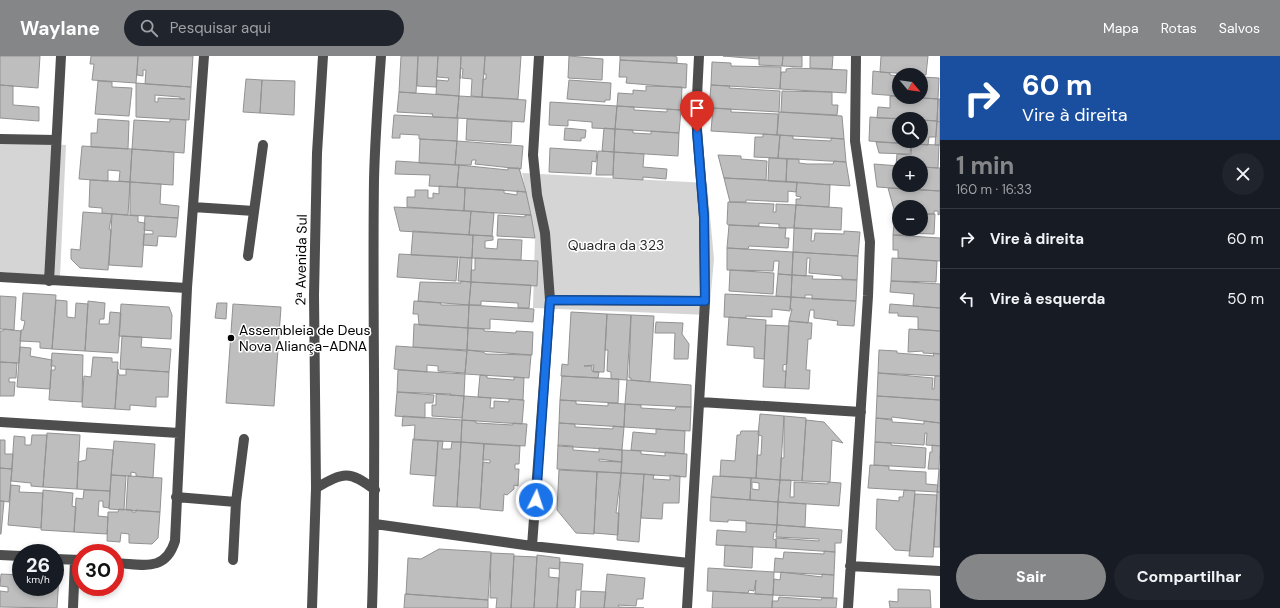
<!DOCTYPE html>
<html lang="pt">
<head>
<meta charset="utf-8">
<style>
  :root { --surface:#171b24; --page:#20242c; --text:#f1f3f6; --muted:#9ea1a6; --line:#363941; --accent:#858687 }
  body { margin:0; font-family:"DM Sans",sans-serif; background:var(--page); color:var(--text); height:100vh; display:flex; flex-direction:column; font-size:15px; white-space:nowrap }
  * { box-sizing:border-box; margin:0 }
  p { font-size:13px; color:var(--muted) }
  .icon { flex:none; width:22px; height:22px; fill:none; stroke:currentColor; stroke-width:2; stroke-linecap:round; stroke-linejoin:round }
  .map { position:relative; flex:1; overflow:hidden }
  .sheet { display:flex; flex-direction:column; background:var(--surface); width:340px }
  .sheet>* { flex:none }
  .top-card { background:#1a4fa0; color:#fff; overflow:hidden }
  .needle { width:26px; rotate:119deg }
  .buttons { position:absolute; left:892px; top:12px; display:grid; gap:8px }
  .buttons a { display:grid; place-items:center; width:36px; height:36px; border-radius:50%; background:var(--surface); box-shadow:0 2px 6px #0003; font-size:20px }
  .speed { position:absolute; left:12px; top:488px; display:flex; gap:8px; font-size:20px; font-weight:700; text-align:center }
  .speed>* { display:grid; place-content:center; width:52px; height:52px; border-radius:50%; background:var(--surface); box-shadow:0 2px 6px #0003; line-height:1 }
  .speed small { font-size:10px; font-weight:400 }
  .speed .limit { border:6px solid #d22; background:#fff; color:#111 }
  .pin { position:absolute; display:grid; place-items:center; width:34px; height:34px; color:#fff; margin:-41px -17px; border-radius:50% 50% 50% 0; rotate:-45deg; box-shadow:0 0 4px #0007 }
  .pin .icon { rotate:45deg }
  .me { position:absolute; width:44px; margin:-22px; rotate:4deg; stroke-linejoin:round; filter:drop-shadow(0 0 3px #0008) }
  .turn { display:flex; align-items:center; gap:14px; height:84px; padding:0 16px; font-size:18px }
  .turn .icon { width:52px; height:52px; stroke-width:2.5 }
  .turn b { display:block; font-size:28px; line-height:34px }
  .round { display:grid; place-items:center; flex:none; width:42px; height:42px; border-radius:21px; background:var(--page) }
  .head { display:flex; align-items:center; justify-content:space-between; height:68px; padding:0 16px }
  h1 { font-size:24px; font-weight:700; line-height:30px; color:var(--accent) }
  .action { display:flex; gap:8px; margin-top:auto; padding:8px 16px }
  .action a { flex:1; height:46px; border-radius:24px; background:var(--accent); color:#fff; font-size:16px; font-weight:700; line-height:46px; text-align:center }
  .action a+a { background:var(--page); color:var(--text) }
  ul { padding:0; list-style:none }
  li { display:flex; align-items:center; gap:12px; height:60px; padding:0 16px; border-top:1px solid var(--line) }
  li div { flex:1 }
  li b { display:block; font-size:15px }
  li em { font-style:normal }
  header { display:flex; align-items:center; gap:24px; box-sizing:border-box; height:56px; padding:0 20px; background:var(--accent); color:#fff }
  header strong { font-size:19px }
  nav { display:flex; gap:22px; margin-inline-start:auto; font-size:14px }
  .search { width:280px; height:36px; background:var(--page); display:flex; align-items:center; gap:10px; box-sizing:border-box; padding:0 14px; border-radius:22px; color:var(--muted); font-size:15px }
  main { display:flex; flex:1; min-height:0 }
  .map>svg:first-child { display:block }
  .green { fill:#d5d5d5 }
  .building { fill:#bebebe; stroke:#929292; fill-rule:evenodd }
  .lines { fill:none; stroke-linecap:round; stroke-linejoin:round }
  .minor { stroke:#4e4e4e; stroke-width:10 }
  .route-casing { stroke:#114b97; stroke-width:10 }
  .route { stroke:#1a73e8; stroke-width:7 }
  .poi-dot { fill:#000; stroke:#fff; stroke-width:1.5 }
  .labels { text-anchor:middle; stroke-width:3; stroke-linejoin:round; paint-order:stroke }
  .park-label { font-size:14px; fill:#2c2c2c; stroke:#fff }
  .street-label { font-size:14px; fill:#000; stroke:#fff }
  .poi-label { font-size:14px; fill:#000; stroke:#fff; text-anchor:start }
</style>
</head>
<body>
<header>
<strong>Waylane</strong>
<div class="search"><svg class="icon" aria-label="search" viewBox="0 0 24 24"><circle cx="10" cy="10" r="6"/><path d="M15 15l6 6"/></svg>Pesquisar aqui</div>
<nav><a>Mapa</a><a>Rotas</a><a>Salvos</a></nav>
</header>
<main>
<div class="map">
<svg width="940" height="552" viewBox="0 0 940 552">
  <rect width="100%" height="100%" fill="#fff"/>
  <path class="green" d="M0,85L66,89L60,221L0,216Z
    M522,117L707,127L714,203L709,259L533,252L535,180Z"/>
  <path class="building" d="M0,0H40L38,32L0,29Z
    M91,0H138L136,27L92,24L94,8H90Z
    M138,0H193L191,31L145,28L146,14H143V20L137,19Z
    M401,0H418L416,37L399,36Z
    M418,0H438L436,31L417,30Z
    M438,0H461L459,40L436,38L437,24L448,25L449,22L437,21Z
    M461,0H485L482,41L471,40L472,23L462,22L463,13L461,12L460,23Z
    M485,0H521L518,43L482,41L483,23H486V18H484Z
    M569,0L603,3L602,24L568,22Z
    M620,0H673L677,1V7L620,4Z
    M723,0H759V3Z
    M759,0H783L782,10L759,9Z
    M783,0H802V11L782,10Z
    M810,0H833L832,13L810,12Z
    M881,0H928L926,19L880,16Z
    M620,4L687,8L686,32L626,27L627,21H619Z
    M712,6L731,7V10L781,11L780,33L711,29Z
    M793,12L847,14L846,37L780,33L781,16H786V13Z
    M873,15L890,17V19L899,20V40L872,38Z
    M921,21L939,22L938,43L913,41H921Z
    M246,23L262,24L260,57L243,56Z
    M262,24L295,25L294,59L260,57Z
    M569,24L611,27L610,44H605V46L567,43Z
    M98,25L112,26V31L132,32L129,60L95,58Z
    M136,27L191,31L189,64L136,61ZM155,39L180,41V43H185L158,42V46H155Z
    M0,29L13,30V49L39,51V65L0,62Z
    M711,29L730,30L729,32L780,35L779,56L709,52Z
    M646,30L682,31L681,54L617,50L618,37L633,38V34L646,35Z
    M782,35L832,36V49H838L837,59L781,56Z
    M399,36L459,40L457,62L433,61L432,57V58L397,56Z
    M459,40L526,44L524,66L457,62Z
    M890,40L938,43L937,65L921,64V63L877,62L878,51L890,52Z
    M938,43H940V66L937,65Z
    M550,46L617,50L615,73L592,72V66L568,64V70L549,69Z
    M617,50L634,51V54L667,56V53L681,54L679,77L615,73Z
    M713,52L731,53V56L778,58L777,79L711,75Z
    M779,56L842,60L844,83L777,79Z
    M394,59L458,62L457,85L419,83V79L400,78V82H392Z
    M870,61L899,63V85H921V64L937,65L936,81H929L928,89L869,85Z
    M98,63L129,65L128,93L91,91V77H97Z
    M170,63L186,64L184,97L132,93L134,64L170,66Z
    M467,63L512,66L511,87L466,84Z
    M937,65L940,66V89H935Z
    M565,72L586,74L585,82H581V85L564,84Z
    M604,72L615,73L614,96L602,95Z
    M615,73L633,74V77L651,78V75L679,77L678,100L614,96Z
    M763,78L780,79L778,102L754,101L755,81H763Z
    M780,79L793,80V83L831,85V82L844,83L846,106L778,102Z
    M420,83L457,85L455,109L419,107Z
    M457,85L523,90L521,113L475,108L476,104H472L471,109H455Z
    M876,86L911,88L910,98L879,97Z
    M912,88L939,89L938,112L921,111V107H899V110H896L897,98L911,99Z
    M82,90L132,93L130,126L119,125L120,115L108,114V125L79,123Z
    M550,92L597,95L596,106L592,105L591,118L549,116Z
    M132,93L174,96L173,129L130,126Z
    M598,95L614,96L613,119H596Z
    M614,96L644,98L643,111L667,113L666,123L643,121V124L613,122Z
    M718,99L741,100V103L767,105L766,124L724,122Z
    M769,102L787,103L786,126L768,125Z
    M787,103H799V107L807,108H833L834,105L846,106L850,130L786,126Z
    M396,105L459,109L457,131L429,130L430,119L395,118Z
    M874,108L899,110V129H921V111L940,112V135L877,131Z
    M459,109L508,114V112H519L526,136L457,131Z
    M724,122L797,126L796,136L788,135V146L746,144V146H730Z
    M90,124L130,126L128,159L102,157V152L89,151Z
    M130,126L161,128L160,148L179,150L178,162L130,159Z
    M797,126L830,129L829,151L796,149V143H800L801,141L796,140Z
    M439,130L465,132L464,155L407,151V141H415V134H428V142H433V137L439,138Z
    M465,132L504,134V137L517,139V135L526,136L531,159L464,155Z
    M888,132L940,135V158L938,159V155H934V158H921V151H899V157H895Z
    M728,146L774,148L773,156H776V148L796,149L794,172H779V168L759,167V170L729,169L727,168Z
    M796,149L842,152L841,174L794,172Z
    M394,151L471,155L469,179L400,175Z
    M471,155L494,157L492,180L469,179Z
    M83,156L112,158L109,173L111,174L108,214L80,212L71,203V193L80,194Z
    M895,157H899V173H921V158H935L934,178L905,177L904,179H893Z
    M112,158L138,160V166L145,167L142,211L109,209Z
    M498,159L525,161V159H531L535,182L497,180Z
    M145,160L178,162L176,181L158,180L157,190L143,189L144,178H153V175L144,174Z
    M729,169L786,172L785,182H789L788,192L749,190L748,193L727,192Z
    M794,172L812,173L811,185H814L815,177L844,178V175L860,176L858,200L793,196Z
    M413,175L473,179L472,202L411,199Z
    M473,179L493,180V184L485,185V192L497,193L498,183L522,184L521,204L472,202Z
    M893,179L940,182V205L898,202V194H893Z
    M727,192L793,196L792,219L778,218L779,205H774L773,215L727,214Z
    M793,196L858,200L857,224L842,223V220L809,217L810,202H807L806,220L792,219Z
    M399,198L458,201L456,225L397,221Z
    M460,201L472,202L471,226L458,225Z
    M475,202L538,205L537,230L471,226V214H475Z
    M892,202L937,205L936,226L891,225Z
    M730,214L774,217L773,238L729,235Z
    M778,218L792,219L791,241L776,240Z
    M792,219L813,220L812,223L857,224L856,245L812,243V239H805V242L791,241Z
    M461,225L471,226L469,249L418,245L420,226L461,227Z
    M891,225L940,228V252L913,250L914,238L890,236Z
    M471,226L531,229L529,252H518V247L481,245V249H469Z
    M23,237L56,239L52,293L40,292V286L20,285L21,274H23L25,265L21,264Z
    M725,238L791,241L790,255L772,253V261L746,260V262L724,261Z
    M0,240L16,241L14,274L0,273Z
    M791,241L856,245L854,270L837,269L838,265L814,262V254H810L808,267L789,265L792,253H790Z
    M56,244L67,245V261L75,262L76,247L88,248L85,295L52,293Z
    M88,245L105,247L104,263H100L99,268H109L110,256L121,257L118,297L85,295Z
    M414,245L441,247V249H469L468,272L419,269L418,258H413Z
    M217,247H227L226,263L215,262Z
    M121,248L169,251L172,259L171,283L119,280Z
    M233,248L281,251L274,350L226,347Z
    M890,248L940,252V275L918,273V261L898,260V257H889Z
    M469,249L534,253L533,266L490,263V273L468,272Z
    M571,256L607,258L604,316H593L594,309L584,310H592V315L599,316L598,322L561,320L562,308L568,309Z
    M607,258L631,259L627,324L611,323V316L607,315L608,294H605Z
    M631,259L654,260L650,326L631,324V322H629Z
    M729,261L766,264L764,303L754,302V291L727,289Z
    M789,265L812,267L811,283H808L806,314H810L809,333L785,332Z
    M656,266L683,267L682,278L689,288L688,303H674L675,277H655Z
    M414,268L468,272L467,294L413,291Z
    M766,269L789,270L787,308L783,309V315H786L785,332L763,331Z
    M468,272L484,273V275L516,277V275L533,276L532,299L467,294Z
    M4,273L21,275L19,307L0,306V275H3Z
    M909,273L940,275V298L923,297V295L908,296Z
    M122,280L142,281L141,291L171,293L169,316L120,313Z
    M396,290L467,295L465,317L438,315V310L427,309V316L394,313Z
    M20,291L31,292L30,300L52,304L50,333L17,331Z
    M467,294L483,296L486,298L531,299L529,322L465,318Z
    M879,294L897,295V297L934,300L933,297L940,298V320L878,317Z
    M52,297L83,299L82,346L49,344L51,314H55V310H51Z
    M93,301L112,302V306H118L115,353L82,351L84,320L91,321Z
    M0,306L17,307L16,322H9V326H15L14,340H0Z
    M118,313L119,319H126V313L169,316L168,341H156V351L130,349V354L115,353Z
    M398,314L465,318L464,340L450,339L451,338L397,336Z
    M878,317L933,322L932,333H934L935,320H940V344L877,340Z
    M480,319L487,320V322L514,324V321L524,322L523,344L478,341Z
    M562,320L619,323L618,347L560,344Z
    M627,324L691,329V351L625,348Z
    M397,336L434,339L433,347H425V362L395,360Z
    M436,338L464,340L462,362L432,360V349H436Z
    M464,340L491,342L490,352H494V345L509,346V343L524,344L522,368L462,364Z
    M877,340L940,344V367L892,361L891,364L876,362Z
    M560,344L576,345V348L608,350V347L625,348L624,371L559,367Z
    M625,348L641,349V352L675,354L676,351H691L690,375L624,371Z
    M760,358L784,360L780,424L756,422L757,399H761L762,380L758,379Z
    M403,360L462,364L461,386L414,384L415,369L402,370Z
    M784,360L806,362L802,425L780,424L781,402H784Z
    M876,362L892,363V366L924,368V365L940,367V390L926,389L927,377H925L924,389L875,386Z
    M462,364L476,365V367L513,369V367L527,368L525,390L461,386Z
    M806,364L824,366L843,387L832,384L830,426L802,425Z
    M559,367L575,368V371L613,373V370L624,371L622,394L558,390Z
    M656,373L685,375L684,398L631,394L633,376L656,378Z
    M741,375H759L756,422L720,420L721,404L735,405L737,379H740Z
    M47,377L80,379L77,433L43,431Z
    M32,379H47L43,431L31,430V427L11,425L14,380L25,381V389H31Z
    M413,383L438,385L436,420L410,418Z
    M0,384H5V398H13L12,413L0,412Z
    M114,385L155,388L153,422L136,420V417L131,416V420L111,419Z
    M438,385H443L442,393H451L452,386H461L457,451L433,450Z
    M461,386L484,388L480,452L457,451Z
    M875,386L891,387V389L926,392L925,412L874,409Z
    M484,388L520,390L519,408H515V413H519L518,430L514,429V433L507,439L504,438L503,455L480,453L483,406L490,407V404H483Z
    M558,389L573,390V394L599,396V392L622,394V406L599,403V405L622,406L621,417L557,413Z
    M932,389L940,390L939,413H928L930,396H932Z
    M87,392L113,394L110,435L77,433L78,406L86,404Z
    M622,394L641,395V398L665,400V396L687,398L686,421L621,417Z
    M870,409L889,410V414L926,416V428L938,429L937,436L868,432Z
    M0,412L12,413L9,446L0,445Z
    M939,413H940V436H937Z
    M559,414L597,416L594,478L576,477L557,454Z
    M597,416L621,417L616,457H619L618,479L594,477Z
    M621,417L644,418L639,486L617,484Z
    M644,418L654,419L653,423L670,424V419L680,420L679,447H663L662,463L641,462Z
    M111,419L126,420L124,454L109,453Z
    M128,420L162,422L160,456L126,454Z
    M713,420L751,422L750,444L711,441Z
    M751,422L780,424L778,446L750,444ZM752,426L759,427V434L752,433Z
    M780,424H791L790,441H794V426L828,428V426L841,427L839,450L778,446Z
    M11,429L20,430L19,436L43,437L41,472L8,469Z
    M43,434L73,437L72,450L76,451L74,476L41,474Z
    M84,434L110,435L109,452L103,451V445H99L98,460L108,461L107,478L74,476L76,442L83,443Z
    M904,434L915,435L910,495L895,494L876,473L877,443L899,445V441H903Z
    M937,436H940V491H934Z
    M915,438L937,439L933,501L909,500Z
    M711,441L778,446L777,469L746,467V465L728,464V466L710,465Z
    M0,445H4L1,478H0Z
    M778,446L806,448L805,471L777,469Z
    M119,453L132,454V456H136V454L160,456L158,482L152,488L129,487V478L121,477L120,486L107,485L108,456H118Z
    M746,467L777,469L776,476H774L773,483L776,484V492L716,489L717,474L746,476Z
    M777,469L842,474L841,487H835V496L776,492V482L819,485V483L776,481Z
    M725,489L753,491L752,512L724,510Z
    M439,493L491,496L488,544L406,538L408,502L421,503Z
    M824,495L835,496L834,519L774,516L775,502L783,503L784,496L824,498Z
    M491,497L514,498L511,552H496L497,542H490Z
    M537,499L560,502L559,513L549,512V521L559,522L557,552H534Z
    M514,500L537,501L534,552H511Z
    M560,506L583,508L581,534H576L575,552H557Z
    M708,512L774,516L773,539L755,538L756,524L754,535L749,534L748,537L707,535Z
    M781,516L822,521V518L834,519L833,542L773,539L774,523L780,524Z
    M1,518L21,519V531H55V519L59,520L57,552L0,551V535L8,536V531L0,530Z
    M607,518L645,522L643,543H637L636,550L618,549L619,551L644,552H604Z
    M898,533L930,534L931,552H890L889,545L898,546Z
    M581,535L606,536L604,552H580Z
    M713,535L773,539L772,552H712Z
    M405,538L488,544V552H404Z
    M779,541L821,544L822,542H837L836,552H772V545H778Z"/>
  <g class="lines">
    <path class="minor" d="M0,83L56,84
      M193,151L254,155
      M248,200L263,89
      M0,221L187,232
      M49,225L61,0
      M550,244L705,245
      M700,346L861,356
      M0,366L179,377
      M316,432C344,416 349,414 375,434
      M176,441L236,446
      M375,468L532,490L689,507
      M532,490L550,244L545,177L537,139L533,99L539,0
      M0,499L21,500
      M55,503L81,504
      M233,504L236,446L244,383
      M115,507C142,508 165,517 175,485L187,232L204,0
      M850,510L940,515
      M73,552L75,504
      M312,552L316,432L314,239L317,97L323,0
      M372,552C377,409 372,266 374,124C375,82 378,41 381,0
      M687,552L705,245L704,161L696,61L699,0
      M848,552L868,240L870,186L855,85L856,0"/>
  </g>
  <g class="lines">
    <defs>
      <path id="route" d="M536,444L550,244L705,245L704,161L697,76"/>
    </defs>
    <use href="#route" class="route-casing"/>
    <use href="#route" class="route"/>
  </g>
  <circle class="poi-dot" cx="231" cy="282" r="4"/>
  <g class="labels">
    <g class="park-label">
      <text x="616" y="194">Quadra da 323</text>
    </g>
    <g class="street-label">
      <text transform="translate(301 204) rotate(-89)" y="5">2ᵃ Avenida Sul</text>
    </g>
    <g class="poi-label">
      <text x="239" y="279">Assembleia de Deus<tspan x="239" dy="16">Nova Aliança-ADNA</tspan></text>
    </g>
  </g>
</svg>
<div class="buttons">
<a><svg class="needle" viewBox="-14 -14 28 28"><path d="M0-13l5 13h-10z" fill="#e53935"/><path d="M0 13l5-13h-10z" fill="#9ea1a6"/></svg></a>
<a><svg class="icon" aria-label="search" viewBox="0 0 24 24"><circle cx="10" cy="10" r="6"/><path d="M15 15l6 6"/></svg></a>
<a>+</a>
<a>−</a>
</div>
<div class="speed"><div>26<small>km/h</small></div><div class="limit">30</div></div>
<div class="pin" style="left:697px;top:76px;background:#d93025"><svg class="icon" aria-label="arrive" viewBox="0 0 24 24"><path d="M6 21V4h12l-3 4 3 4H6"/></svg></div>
<svg class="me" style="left:536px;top:444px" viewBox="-20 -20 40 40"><circle r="17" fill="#1a73e8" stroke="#fff" stroke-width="3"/><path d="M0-11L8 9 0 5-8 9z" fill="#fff"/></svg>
</div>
<section class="sheet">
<div class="top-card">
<div class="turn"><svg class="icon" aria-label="right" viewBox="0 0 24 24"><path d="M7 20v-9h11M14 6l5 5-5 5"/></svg><div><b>60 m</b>Vire à direita</div></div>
</div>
<div class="head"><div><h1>1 min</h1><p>160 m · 16:33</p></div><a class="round"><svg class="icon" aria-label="close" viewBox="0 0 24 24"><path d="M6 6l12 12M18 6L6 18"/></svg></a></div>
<ul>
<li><svg class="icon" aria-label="right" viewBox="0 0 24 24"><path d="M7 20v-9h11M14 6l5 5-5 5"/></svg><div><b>Vire à direita</b></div><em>60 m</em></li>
<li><svg class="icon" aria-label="left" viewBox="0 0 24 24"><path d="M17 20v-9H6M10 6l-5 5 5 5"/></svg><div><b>Vire à esquerda</b></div><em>50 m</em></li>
</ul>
<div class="action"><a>Sair</a><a>Compartilhar</a></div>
</section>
</main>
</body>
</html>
